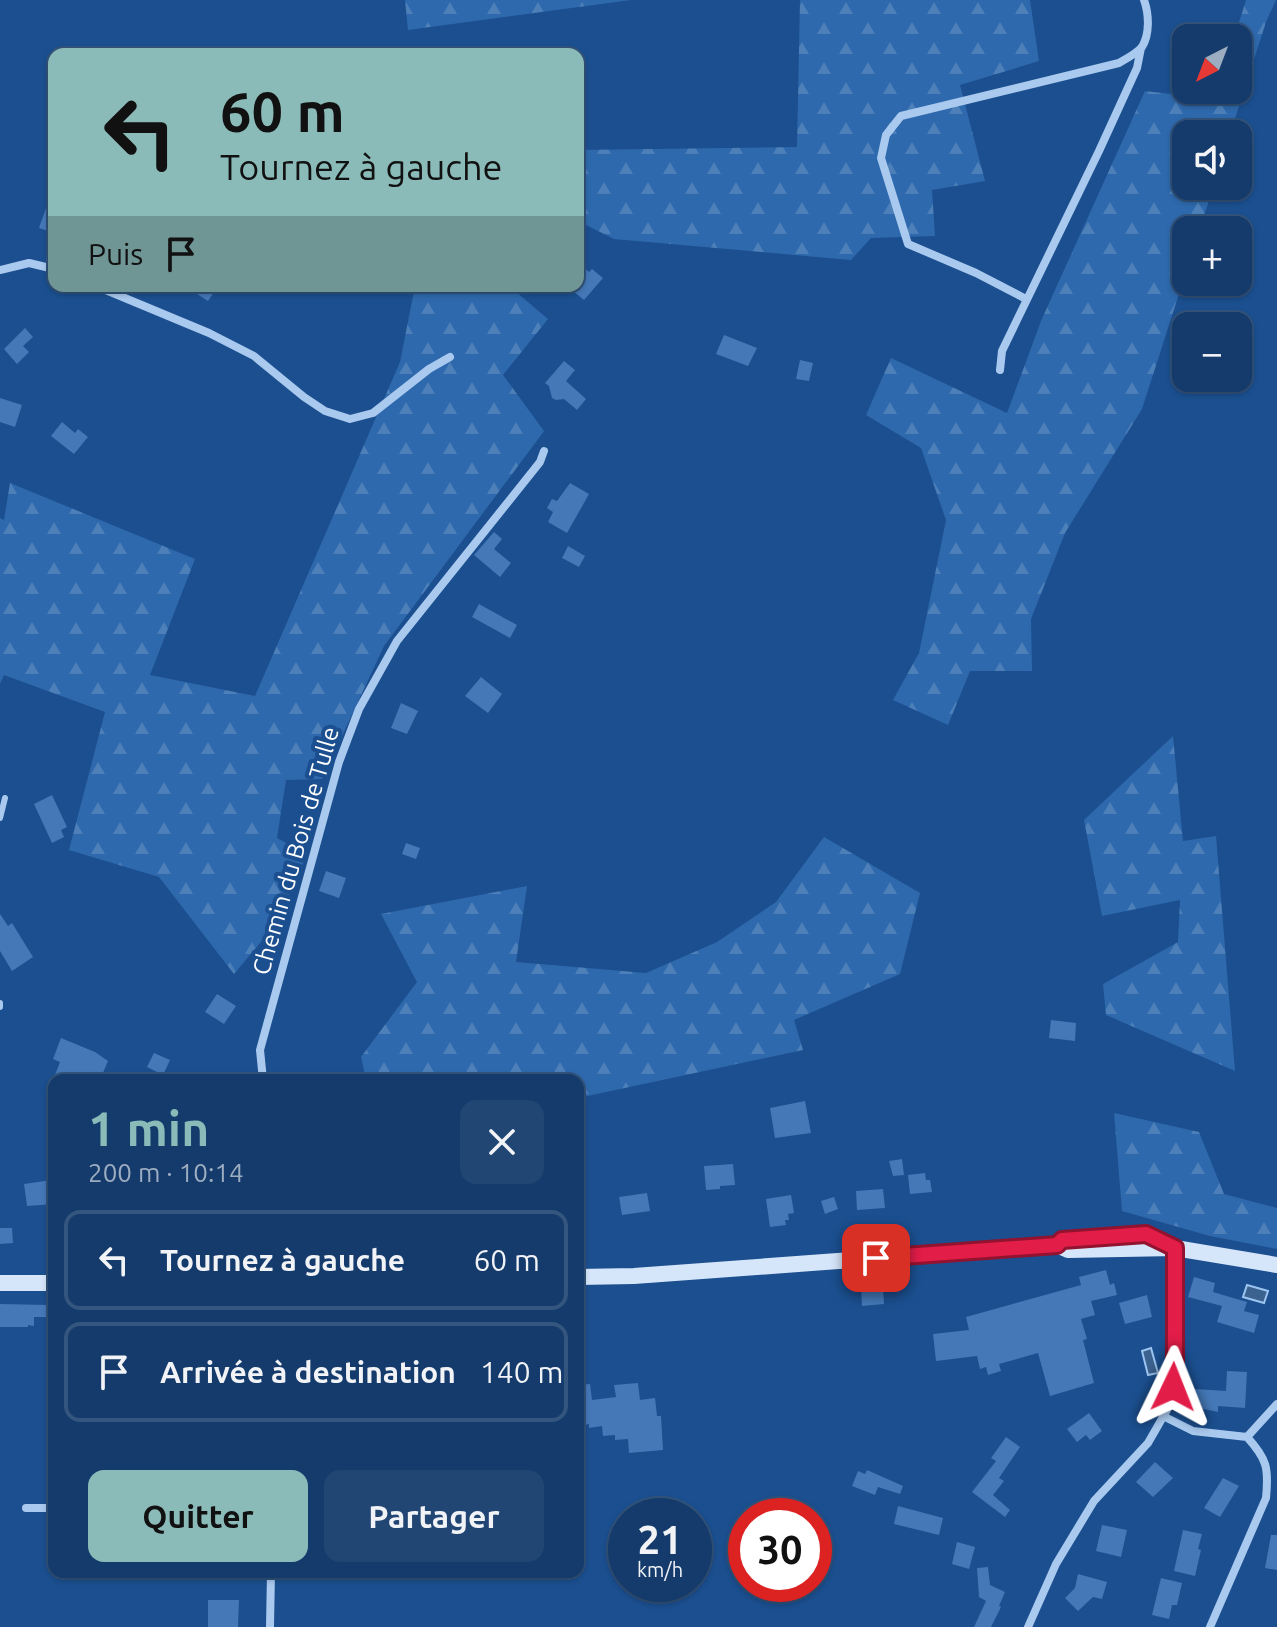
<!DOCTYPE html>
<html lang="fr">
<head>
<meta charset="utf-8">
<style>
  :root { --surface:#143b6b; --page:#214673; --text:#f1f3f6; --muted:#9dadc1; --line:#33557e; --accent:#8bbbb9 }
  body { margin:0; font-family:Ubuntu,sans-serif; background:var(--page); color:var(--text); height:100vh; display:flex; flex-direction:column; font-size:30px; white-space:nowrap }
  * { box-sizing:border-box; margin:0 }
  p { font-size:26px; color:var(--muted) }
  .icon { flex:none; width:44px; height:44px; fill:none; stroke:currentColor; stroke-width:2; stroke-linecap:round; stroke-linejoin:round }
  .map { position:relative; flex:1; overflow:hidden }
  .side { position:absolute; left:48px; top:1074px; width:536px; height:504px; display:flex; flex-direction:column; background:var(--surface); border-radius:16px; box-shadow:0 2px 6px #0004,0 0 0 2px var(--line) }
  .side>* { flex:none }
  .hud { position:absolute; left:48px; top:48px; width:536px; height:244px; border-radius:16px; box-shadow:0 2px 6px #0004,0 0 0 2px var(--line); background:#8bbbb9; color:#111; overflow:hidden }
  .needle { width:52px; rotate:222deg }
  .tools { position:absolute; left:1172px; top:24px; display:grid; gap:16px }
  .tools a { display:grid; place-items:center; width:80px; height:80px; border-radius:16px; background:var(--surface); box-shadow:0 2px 6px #0004,0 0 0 2px var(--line); font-size:40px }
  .speed { position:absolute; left:608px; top:1498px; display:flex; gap:16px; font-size:40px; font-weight:700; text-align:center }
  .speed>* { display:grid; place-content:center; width:104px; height:104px; border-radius:50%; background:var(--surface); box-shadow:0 2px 6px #0004,0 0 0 2px var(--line); line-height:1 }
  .speed small { font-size:20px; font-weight:400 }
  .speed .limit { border:12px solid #d22; background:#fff; color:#111 }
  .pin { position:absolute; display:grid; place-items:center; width:68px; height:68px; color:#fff; margin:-34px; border-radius:16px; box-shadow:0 4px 12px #0006 }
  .me { position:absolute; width:88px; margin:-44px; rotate:2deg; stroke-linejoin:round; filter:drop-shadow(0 0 6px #0008) }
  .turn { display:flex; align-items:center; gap:28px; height:168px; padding:0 40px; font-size:36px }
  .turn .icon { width:104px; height:104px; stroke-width:2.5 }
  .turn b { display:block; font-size:56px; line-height:68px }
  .then { display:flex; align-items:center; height:76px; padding:0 40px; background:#0003; gap:16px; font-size:30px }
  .round { display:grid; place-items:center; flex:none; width:84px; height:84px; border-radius:16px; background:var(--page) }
  .overview { display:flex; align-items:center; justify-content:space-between; height:136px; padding:0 40px }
  h1 { font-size:48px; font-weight:700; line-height:60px; color:var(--accent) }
  .button { display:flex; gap:16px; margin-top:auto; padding:16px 40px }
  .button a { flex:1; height:92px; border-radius:16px; background:var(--accent); color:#111; font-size:32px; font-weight:700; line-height:92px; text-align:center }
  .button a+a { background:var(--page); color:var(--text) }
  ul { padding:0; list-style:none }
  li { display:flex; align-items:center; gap:24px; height:100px; margin:0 16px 12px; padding:0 24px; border:4px solid var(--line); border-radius:16px }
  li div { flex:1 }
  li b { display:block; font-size:30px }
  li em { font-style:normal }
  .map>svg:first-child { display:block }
  .forest { fill:url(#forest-firs) }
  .water { fill:#3c6290; stroke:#9cc4f0; stroke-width:2 }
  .building { fill:#4478b7 }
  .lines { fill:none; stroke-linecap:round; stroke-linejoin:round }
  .lane { stroke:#a9c9ee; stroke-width:6 }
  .street { stroke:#a9c9ee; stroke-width:8 }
  .secondary { stroke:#d6e6fa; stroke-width:16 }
  .route-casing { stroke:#92132f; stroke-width:20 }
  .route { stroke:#e11d48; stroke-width:14 }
  .labels { text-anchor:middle; stroke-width:8; stroke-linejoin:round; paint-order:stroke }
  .street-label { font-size:24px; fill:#fff; stroke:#1b4f8f }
</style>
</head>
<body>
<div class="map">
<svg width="1277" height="1627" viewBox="0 0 1277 1627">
  <defs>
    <pattern id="forest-firs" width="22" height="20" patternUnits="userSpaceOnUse" patternTransform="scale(2)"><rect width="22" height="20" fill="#2e69ad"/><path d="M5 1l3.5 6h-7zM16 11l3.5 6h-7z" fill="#4d80b9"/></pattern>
  </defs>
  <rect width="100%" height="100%" fill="#1b4f8f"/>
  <path class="forest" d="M405,0H631L408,30Z
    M800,0H1030L1039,61L960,85L985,181L932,190L935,236L871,238L851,260L614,239L578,221V150L797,147Z
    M1246,0H1276L1266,22L1230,134H1186V186H1214L1199,230H1186V272L1142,409L1065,533L1031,619L1032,671H970L948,725L893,700L919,653L946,520L921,448L866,415L891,358L1007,413L1041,321L1145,91L1214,99L1217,90H1238V38H1234Z
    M415,286H509L548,319L503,375L544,431L384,646L322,779L286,780L277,838L307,854L276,924L234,974L159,877L69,850L105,712L4,675L0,684V518L4,520L10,483L195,559L150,675L255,696L400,362Z
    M1173,736L1183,841L1216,836L1235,1071L1106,1015L1103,984L1178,942L1180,900L1102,916L1084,820Z
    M824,837L920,893L900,974L794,1020L803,1050L578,1098V1080H366L361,1057L417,982L381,914L527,886L516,962L646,973L717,942L776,902Z
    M1114,1113L1199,1132L1224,1194L1277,1208V1249L1210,1236L1122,1211Z"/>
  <path class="water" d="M1247,1285L1268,1291L1264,1303L1243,1297Z
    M1151,1348L1158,1373L1148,1375L1142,1351Z"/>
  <path class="building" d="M52,191L54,192V233L39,228Z
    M578,263L589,272L592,269L603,278L584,300L567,286H578Z
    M203,286H218L208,301L197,294Z
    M25,328L33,337L23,346L29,352L17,364L4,349Z
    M724,335L757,348L748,366L716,354Z
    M800,360L813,363L809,381L796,379Z
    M564,361L575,370L566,381L586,399L577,410L564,399L556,400L552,398L549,386L545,383Z
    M0,398L22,405L15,427L0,422Z
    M62,422L75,433L78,429L88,437L74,454L51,436Z
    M570,483L589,494L567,533L548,522L553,512L547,508L552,499L557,501Z
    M494,532L502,539L494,549L511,563L500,577L474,555Z
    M568,546L585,556L579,567L562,558Z
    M479,604L517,625L510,638L472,617Z
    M481,677L502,694L488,713L465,696Z
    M401,703L418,711L407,734L391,728Z
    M52,795L67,827L61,830L64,837L52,843L34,804Z
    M406,843L420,848L416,859L402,854Z
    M326,871L346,878L339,898L319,891Z
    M0,914L8,926L12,923L33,957L12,971L0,951Z
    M217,994L236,1006L224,1024L205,1012Z
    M1051,1020L1076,1023L1075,1041L1049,1038Z
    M61,1038L95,1052L108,1061L100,1080H53L60,1062L53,1059Z
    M154,1053L170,1060L163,1075L147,1067Z
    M805,1101L811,1133L775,1138L770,1108Z
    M902,1159L904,1175L893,1176L889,1161Z
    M733,1164L735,1185L720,1186V1189L706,1190L704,1166Z
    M925,1173L926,1180H930L932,1192L910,1194L908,1175Z
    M52,1180L54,1204L27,1206L24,1184Z
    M883,1189L885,1208L857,1210L856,1191Z
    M647,1193L650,1211L622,1215L619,1197Z
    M791,1195L794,1213L788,1214L789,1220H785L786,1225L770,1227L766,1199Z
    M834,1197L838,1209L825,1214L821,1201Z
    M0,1228H12L13,1243L0,1244Z
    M1106,1270L1110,1285L1114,1283L1117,1295L1091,1301L1095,1315L1081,1319L1087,1339L1083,1340L1094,1383L1050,1396L1038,1353L999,1364L1001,1371L988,1375L986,1367L980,1369L977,1356L936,1361L933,1334L969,1330L966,1317L1081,1285L1079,1277Z
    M1194,1277L1215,1283L1213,1292L1247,1302L1244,1311L1259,1315L1254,1333L1217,1322L1222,1306L1188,1297Z
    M883,1286L884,1304L862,1306L861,1288Z
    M1147,1295L1152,1317L1125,1324L1119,1303Z
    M0,1304L49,1305V1317H34V1326L28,1325V1327H0Z
    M1227,1371L1247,1372L1245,1408L1218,1406V1412L1194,1407L1195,1389L1226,1391Z
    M638,1383L640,1400L655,1398L657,1416H661L663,1450L629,1453L628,1439L615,1440V1435L603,1436L602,1426L589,1428V1424L579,1426L578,1385L590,1384L592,1400L616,1397L614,1385Z
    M1089,1413L1102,1431L1090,1440L1086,1435L1077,1442L1067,1429Z
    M1006,1437L1020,1447L999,1478L1004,1481L993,1495L1010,1510L1005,1517L972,1492L996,1461L991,1458Z
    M1155,1462L1173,1478L1153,1497L1136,1482Z
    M867,1470L903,1486L900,1494L878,1487L875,1495L852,1486L858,1471L865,1474Z
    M1223,1478L1239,1486L1220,1517L1204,1508Z
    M898,1506L943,1518L939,1535L894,1524Z
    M1102,1525L1127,1530L1121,1557L1096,1551Z
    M1183,1530L1202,1534L1198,1549L1201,1550L1195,1576L1174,1571Z
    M1271,1535H1277V1570L1265,1568Z
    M957,1542L975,1547L969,1569L952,1564Z
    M988,1567L990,1585L1005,1592L999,1606L1001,1607L991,1627H974L986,1601L979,1597L977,1568Z
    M1078,1574L1107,1582L1102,1599L1093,1597L1078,1611L1065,1598L1075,1588Z
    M1161,1578L1182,1583L1177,1605H1172L1169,1619L1152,1615Z
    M208,1600H239L238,1627H208Z"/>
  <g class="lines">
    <path class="lane" d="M0,818L5,798
      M0,1003V1007"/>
    <path class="street" d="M0,270L29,263L54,269
      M96,286L209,333L254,356L304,397L325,411L350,419L373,413L429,369L450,357
      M1026,299L976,273L908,244L881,158L886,135L901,116L1119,63C1126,59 1137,53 1142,47C1150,34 1149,14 1144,0
      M1000,370L1002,351L1099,151L1137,68L1141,48
      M263,1080L260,1050L339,762L359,709L397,641L540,462L544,451
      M1163,1416L1193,1431L1247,1437C1267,1459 1269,1468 1266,1498L1210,1627
      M1247,1437L1277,1404
      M26,1508H54
      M270,1627L271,1572
      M1028,1627L1056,1564L1094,1501L1148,1443L1171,1403L1175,1371L1174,1248"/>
    <path class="secondary" d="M1058,1244L1062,1240L1146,1234L1170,1246
      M578,1277L634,1276L1057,1245L1068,1250L1175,1248L1277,1265
      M0,1283H54"/>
  </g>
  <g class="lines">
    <defs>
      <path id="route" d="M876,1258L1057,1245L1062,1240L1146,1234L1175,1248V1371L1173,1387"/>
    </defs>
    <use href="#route" class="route-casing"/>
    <use href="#route" class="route"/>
  </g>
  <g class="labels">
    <g class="street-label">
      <text transform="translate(296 851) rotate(-74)" y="8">Chemin du Bois de Tulle</text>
    </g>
  </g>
</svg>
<div class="tools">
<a><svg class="needle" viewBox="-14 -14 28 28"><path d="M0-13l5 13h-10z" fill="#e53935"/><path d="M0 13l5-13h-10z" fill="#9dadc1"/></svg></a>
<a><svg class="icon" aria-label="sound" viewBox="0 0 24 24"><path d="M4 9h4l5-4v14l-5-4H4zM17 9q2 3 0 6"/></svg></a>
<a>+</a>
<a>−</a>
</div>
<div class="speed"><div>21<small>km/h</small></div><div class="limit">30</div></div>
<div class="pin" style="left:876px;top:1258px;background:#d93025"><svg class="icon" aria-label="arrive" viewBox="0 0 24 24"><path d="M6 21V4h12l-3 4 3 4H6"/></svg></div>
<svg class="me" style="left:1173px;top:1387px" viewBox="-20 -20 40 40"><path d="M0-17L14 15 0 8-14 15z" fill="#e11d48" stroke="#fff" stroke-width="4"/></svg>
<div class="hud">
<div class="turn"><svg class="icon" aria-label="left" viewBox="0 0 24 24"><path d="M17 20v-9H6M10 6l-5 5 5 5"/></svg><div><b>60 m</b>Tournez à gauche</div></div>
<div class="then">Puis<svg class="icon" aria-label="arrive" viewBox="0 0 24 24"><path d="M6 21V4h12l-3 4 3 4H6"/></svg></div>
</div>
<section class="side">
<div class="overview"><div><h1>1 min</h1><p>200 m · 10:14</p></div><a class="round"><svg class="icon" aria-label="close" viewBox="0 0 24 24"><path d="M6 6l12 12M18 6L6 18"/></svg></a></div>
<ul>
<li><svg class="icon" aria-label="left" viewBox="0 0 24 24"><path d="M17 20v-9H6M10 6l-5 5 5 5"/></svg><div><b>Tournez à gauche</b></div><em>60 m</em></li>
<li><svg class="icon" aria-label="arrive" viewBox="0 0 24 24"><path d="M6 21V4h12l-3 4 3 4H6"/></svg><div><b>Arrivée à destination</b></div><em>140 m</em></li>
</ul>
<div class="button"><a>Quitter</a><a>Partager</a></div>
</section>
</div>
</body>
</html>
